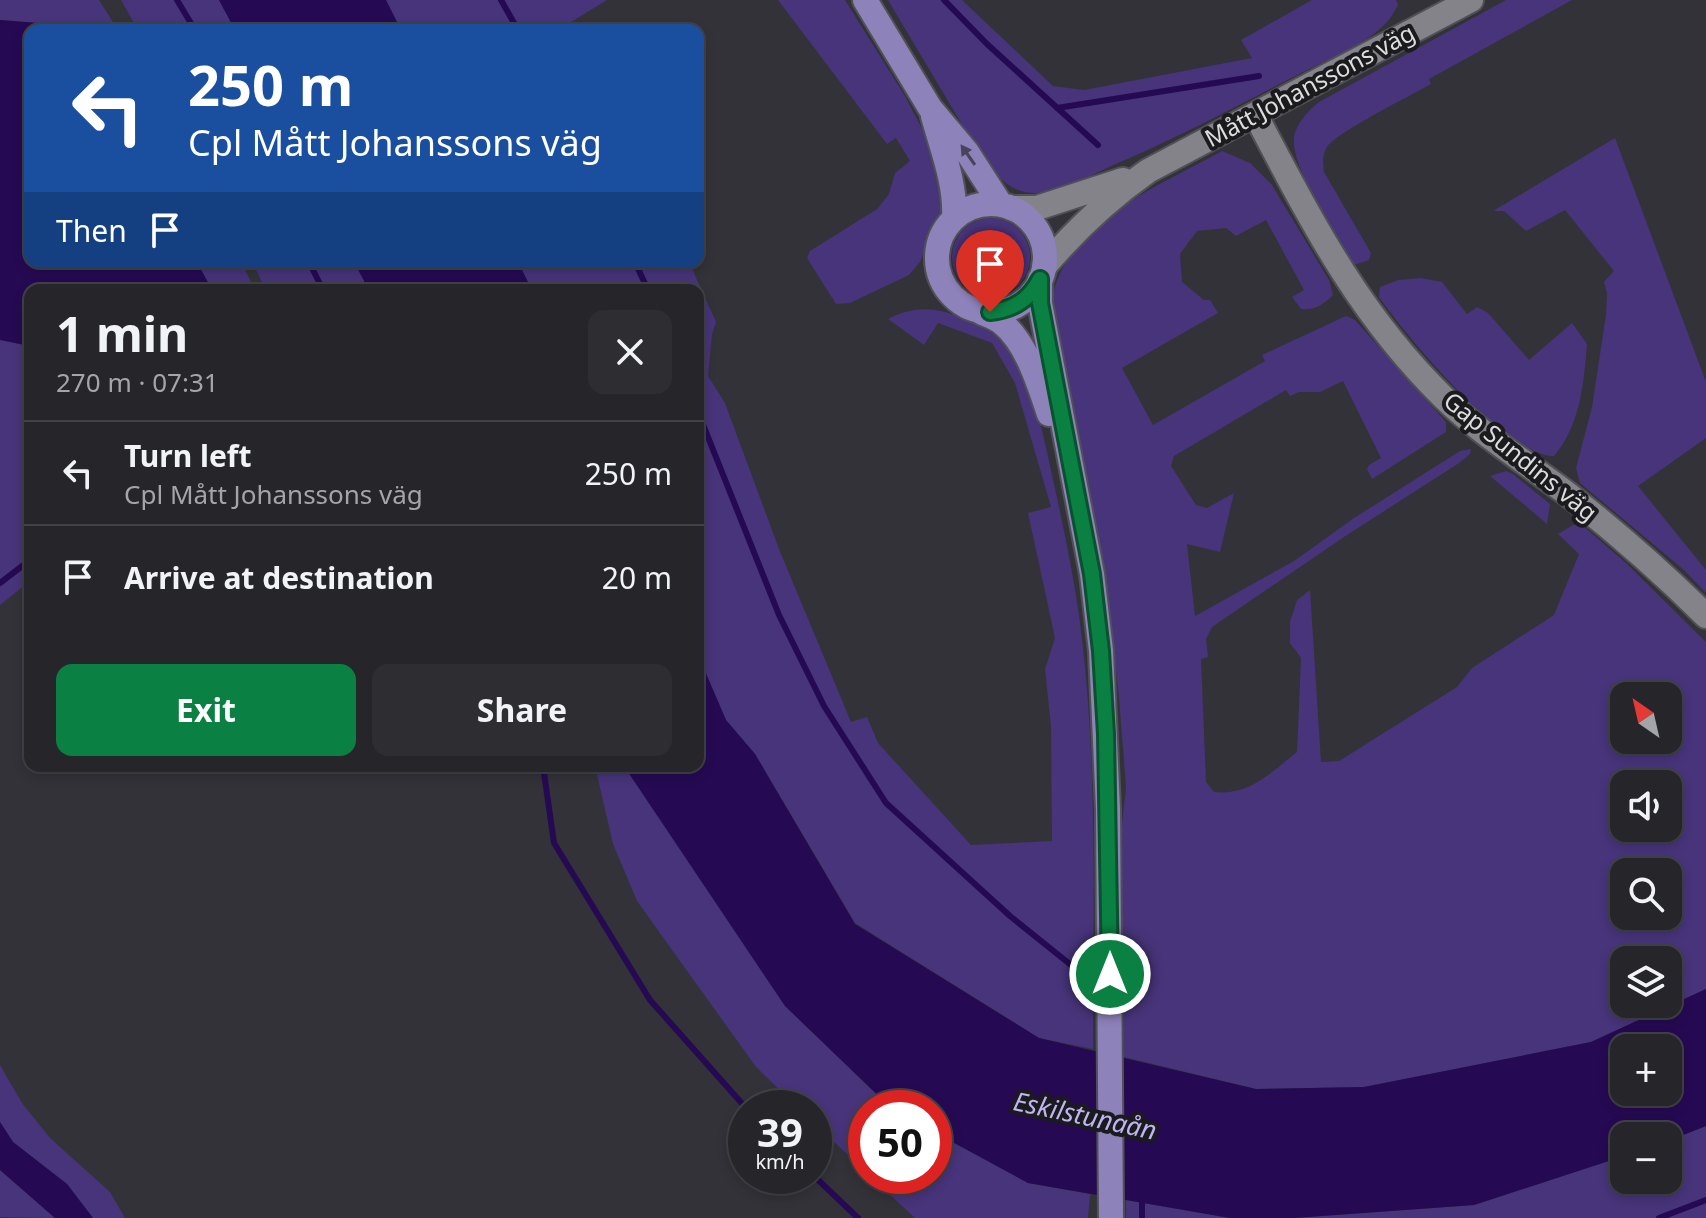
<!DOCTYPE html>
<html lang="en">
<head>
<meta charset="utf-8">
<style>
  :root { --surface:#26262a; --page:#2e2e32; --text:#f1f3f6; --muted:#a4a5a8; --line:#424347; --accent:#0b8043 }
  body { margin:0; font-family:"Noto Sans",sans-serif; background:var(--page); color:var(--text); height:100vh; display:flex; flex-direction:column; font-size:30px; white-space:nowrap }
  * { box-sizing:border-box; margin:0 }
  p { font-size:26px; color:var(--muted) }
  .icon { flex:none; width:44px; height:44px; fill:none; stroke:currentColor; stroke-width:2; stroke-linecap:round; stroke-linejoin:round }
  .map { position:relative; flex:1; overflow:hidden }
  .panel { position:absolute; left:24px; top:284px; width:680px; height:488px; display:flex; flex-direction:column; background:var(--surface); border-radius:16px; box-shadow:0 4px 12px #0003,0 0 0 2px var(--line) }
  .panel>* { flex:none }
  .top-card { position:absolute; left:24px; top:24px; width:680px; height:244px; border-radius:16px; box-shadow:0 4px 12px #0003,0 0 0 2px var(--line); background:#1a4fa0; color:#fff; overflow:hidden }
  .needle { width:52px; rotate:326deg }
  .tools { position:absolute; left:1610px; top:682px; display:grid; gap:16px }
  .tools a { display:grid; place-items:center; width:72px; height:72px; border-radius:16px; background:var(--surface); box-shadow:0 4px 12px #0003,0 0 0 2px var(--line); font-size:40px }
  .speed { position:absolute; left:728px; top:1090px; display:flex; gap:16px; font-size:40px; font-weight:700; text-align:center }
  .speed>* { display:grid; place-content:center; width:104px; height:104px; border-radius:50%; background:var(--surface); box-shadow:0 4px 12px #0003,0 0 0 2px var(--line); line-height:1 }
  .speed small { font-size:20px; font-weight:400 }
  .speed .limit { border:12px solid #d22; background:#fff; color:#111 }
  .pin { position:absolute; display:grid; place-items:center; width:68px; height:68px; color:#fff; margin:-82px -34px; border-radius:50% 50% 50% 0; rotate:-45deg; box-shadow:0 0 8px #0007 }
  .pin .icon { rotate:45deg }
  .me { position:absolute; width:88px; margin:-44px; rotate:0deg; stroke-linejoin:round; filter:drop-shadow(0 0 6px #0008) }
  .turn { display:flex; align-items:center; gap:28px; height:168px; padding:0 32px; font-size:36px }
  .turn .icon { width:104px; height:104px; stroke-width:2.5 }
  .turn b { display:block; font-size:56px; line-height:68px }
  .then { display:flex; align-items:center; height:76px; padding:0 32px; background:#0003; gap:16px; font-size:30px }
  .round { display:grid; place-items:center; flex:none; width:84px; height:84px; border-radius:16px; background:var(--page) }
  .overview { display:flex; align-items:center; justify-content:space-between; height:136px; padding:0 32px }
  h1 { font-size:48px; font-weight:700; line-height:60px }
  .action { display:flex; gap:16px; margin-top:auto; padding:16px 32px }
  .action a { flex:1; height:92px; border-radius:16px; background:var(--accent); color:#fff; font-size:32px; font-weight:700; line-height:92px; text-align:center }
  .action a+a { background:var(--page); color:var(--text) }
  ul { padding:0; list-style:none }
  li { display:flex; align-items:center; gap:24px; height:104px; padding:0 32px; border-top:2px solid var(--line) }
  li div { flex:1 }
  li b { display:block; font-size:30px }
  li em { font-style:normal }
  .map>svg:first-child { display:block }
  .green { fill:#47347a; fill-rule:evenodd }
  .water { fill:#250a53; fill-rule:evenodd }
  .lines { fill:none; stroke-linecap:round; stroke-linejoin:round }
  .stream { stroke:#250a53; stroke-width:6 }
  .minor-casing { stroke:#515155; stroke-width:28 }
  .major-casing { stroke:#515155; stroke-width:28 }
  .minor { stroke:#84838a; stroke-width:24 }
  .major { stroke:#8d82b9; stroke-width:24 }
  .oneway { fill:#49445b }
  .route-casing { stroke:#07532c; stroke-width:20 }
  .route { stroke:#0b8043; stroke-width:14 }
  .labels { text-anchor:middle; stroke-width:8; stroke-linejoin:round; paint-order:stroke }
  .street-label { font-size:24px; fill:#dddde1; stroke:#1b1a1d }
  .water-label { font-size:26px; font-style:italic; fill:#c0b5f4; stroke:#1b1a1d }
</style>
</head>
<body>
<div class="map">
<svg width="1706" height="1218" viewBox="0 0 1706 1218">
  <rect width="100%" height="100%" fill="#333238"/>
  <path class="green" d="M0,0H99L118,30H78L75,26L0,20Z
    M121,0H219L235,30H138Z
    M386,0H607L558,30H401Z
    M778,0H845L905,96L932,148L945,204L920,262L909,275L850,303L836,304L807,258L810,251L877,209L889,194L895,173L910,161L896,138L887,144Z
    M888,0H962L1053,86L1084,90L1252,58L1241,40L1312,0H1396L1398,5C1394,12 1390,20 1384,25C1362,47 1326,60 1299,74C1237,106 1175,139 1111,166C1088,177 1062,191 1036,193C1011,194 996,175 982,158Z
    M1506,0H1572L1429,79L1431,84C1412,95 1337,132 1327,147C1322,155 1323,163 1324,172L1371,253L1369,260L1354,265C1338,243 1289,163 1294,137C1296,124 1309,110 1319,102Z
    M1615,138L1706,382V438L1638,486L1706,570V593L1684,570L1580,483L1576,468L1592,407L1606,315L1607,293L1604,282L1614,271L1565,210L1526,231L1504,211H1493Z
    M1222,151L1250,163L1272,185L1329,280L1333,295C1324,304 1314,311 1301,309L1292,297L1304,290L1266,220L1236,236L1226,228L1197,231L1180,254L1182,282L1204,300H1210L1218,313L1122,368L1153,425L1265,361L1262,355L1346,316L1355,320L1446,422V432L1372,479L1367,469L1369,465L1381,458L1343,381L1320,392H1299L1290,396L1286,390L1174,456L1171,466L1196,505L1207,508L1234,493L1220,552L1187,544L1195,616L1294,561L1354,518L1460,451L1471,449L1470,454L1459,463L1344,537L1212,627L1206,639L1208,657L1201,659L1206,782L1214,792C1250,796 1271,772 1297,752L1301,658L1290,643V622L1297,600L1310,590L1321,762L1339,761L1457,687L1472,668L1554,615L1579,554L1558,534L1573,525L1581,524L1626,563L1706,642V989L1591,1042L1364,1087L1256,1089L1124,1057L1121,833L1126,787L1119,698L1107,589L1091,496L1050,317C1052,307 1052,296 1055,286C1078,216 1163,184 1222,151ZM1624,696H1668V740H1624ZM1624,784H1668V828H1624ZM1624,872H1668V916H1624ZM1624,960H1668V1004H1624Z
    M952 257a39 39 0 1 1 78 0a39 39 0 1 1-78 0Z
    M197,262H241L255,290H212Z
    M252,262H354L369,290H266Z
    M518,262H689L716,322L712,334L708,376L725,403L779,549L851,722L867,717L878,743L971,845L1052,841L1051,727L1045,669L1055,638L1028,513L1051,507L1015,383L992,343L938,323L924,345L888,319C910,307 934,306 957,316C977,324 999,333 1012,352C1035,387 1045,443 1054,484C1065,535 1076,586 1082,639C1098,775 1093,913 1093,1049L1039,1038L855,923L755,754L726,720L698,655V290H532Z
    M1421,278L1442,282L1467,314L1477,307L1488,313L1529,360L1572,323L1587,344C1584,383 1580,426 1554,456C1506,456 1406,336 1379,297L1380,287L1398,280Z
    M0,340L30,346V581L0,605Z
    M1506,471L1513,474L1550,504L1547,524L1490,476Z
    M595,766H624L785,1006L891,1108H866V1172L814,1123V1108H798L756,1067L637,901L613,844Z
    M0,1065L22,1103L50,1138L110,1192L125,1218H93L67,1184L13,1142L0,1122Z
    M1706,1126V1218H1294L1474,1205L1624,1156V1180H1668V1141Z
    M934,1132L1028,1183L1090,1194L1088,1218H915L870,1176H934Z
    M0,1170L55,1218L0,1217Z
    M1126,1200L1230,1218H1126Z"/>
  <path class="water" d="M219,0H386L401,30H235Z
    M0,20L76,26L78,30H30V262H197L212,290H30V346L0,340Z
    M354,262H518L532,290H369Z
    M698,655L726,720L755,754L855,924L1039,1038L1256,1089L1364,1087L1591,1042L1706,989V1126L1668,1141V1136H1624V1156L1474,1205L1294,1218H1230L1028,1183L934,1132V1108H891L785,1006L624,766H698ZM1624,1048H1668V1092H1624Z
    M0,1122L13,1142L67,1184L93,1218H55L0,1170Z"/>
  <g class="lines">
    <path class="stream" d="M177,0L195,30
      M501,0L518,30
      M944,0L987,44L1098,145
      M1057,108L1259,76
      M309,262L323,290
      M635,262L648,290
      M698,412L779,615L824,706L886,803L1010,916L1076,969
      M0,583L30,560
      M543,766L554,843L650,1000L746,1108
      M814,1176L858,1218
      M1142,1218V1198
      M1659,1218L1706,1200"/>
    <defs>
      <path id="minor" d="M1256,116C1311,220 1358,314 1444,398C1482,435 1527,463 1569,495C1617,533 1663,573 1706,616
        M1011,208H1037L1123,180
        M1044,267C1076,229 1107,200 1148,171L1471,0"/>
      <path id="major" d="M865,0L930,108L967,152L1001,205
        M933,116C942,149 956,184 954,218
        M937 258a54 54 0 1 1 108 0a54 54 0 1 1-108 0Z
        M1040,279V303L1092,574L1101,651L1108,809L1111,1218
        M979,311C986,315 996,318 1002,323C1027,343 1039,385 1049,414"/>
    </defs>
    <use href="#minor" class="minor-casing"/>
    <use href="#major" class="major-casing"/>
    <use href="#minor" class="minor"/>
    <use href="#major" class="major"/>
  </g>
  <defs><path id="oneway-solid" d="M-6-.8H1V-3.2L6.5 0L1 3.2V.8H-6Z" transform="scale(2)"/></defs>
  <use class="oneway" href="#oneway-solid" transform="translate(968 155) rotate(-125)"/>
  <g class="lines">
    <defs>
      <path id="route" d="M990,312C1013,310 1029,300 1040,279V303L1092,574L1101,651L1106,734L1110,974"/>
    </defs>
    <use href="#route" class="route-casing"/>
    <use href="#route" class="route"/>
  </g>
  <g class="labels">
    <g class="street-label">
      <text transform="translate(1310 86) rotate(-28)" y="8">Mått Johanssons väg</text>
      <text transform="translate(1520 457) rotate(39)" y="8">Gap Sundins väg</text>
    </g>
    <g class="water-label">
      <text transform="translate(1085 1116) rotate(12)" y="9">Eskilstunaån</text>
    </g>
  </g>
</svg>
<div class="tools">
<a><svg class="needle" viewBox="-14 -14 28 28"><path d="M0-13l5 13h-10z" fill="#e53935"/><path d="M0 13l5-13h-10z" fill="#a4a5a8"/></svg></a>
<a><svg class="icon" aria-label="sound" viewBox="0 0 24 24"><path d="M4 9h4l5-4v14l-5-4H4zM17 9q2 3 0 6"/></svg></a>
<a><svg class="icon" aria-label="search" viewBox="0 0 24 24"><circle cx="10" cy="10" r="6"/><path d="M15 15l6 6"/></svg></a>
<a><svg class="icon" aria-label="layers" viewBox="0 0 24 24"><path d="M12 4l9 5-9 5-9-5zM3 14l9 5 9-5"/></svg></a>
<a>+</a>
<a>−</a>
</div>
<div class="speed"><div>39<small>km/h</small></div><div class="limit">50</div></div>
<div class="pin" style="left:990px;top:312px;background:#d93025"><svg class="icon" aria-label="arrive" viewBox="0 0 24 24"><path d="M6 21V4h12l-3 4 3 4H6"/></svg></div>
<svg class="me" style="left:1110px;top:974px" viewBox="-20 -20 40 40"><circle r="17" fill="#0b8043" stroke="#fff" stroke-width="3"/><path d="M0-11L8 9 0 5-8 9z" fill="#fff"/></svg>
<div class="top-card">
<div class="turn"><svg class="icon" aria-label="left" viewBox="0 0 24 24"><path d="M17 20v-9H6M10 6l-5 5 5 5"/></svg><div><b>250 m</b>Cpl Mått Johanssons väg</div></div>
<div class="then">Then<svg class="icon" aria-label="arrive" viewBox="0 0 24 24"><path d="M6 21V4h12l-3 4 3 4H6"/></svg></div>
</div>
<section class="panel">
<div class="overview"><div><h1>1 min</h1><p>270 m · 07:31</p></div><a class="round"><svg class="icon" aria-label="close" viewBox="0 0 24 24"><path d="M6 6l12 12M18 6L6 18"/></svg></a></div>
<ul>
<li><svg class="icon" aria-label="left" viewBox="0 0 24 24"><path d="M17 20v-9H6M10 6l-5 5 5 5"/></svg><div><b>Turn left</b><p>Cpl Mått Johanssons väg</p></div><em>250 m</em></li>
<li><svg class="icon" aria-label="arrive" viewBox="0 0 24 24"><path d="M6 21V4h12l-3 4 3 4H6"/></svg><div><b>Arrive at destination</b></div><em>20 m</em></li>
</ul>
<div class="action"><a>Exit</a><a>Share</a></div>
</section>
</div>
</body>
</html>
